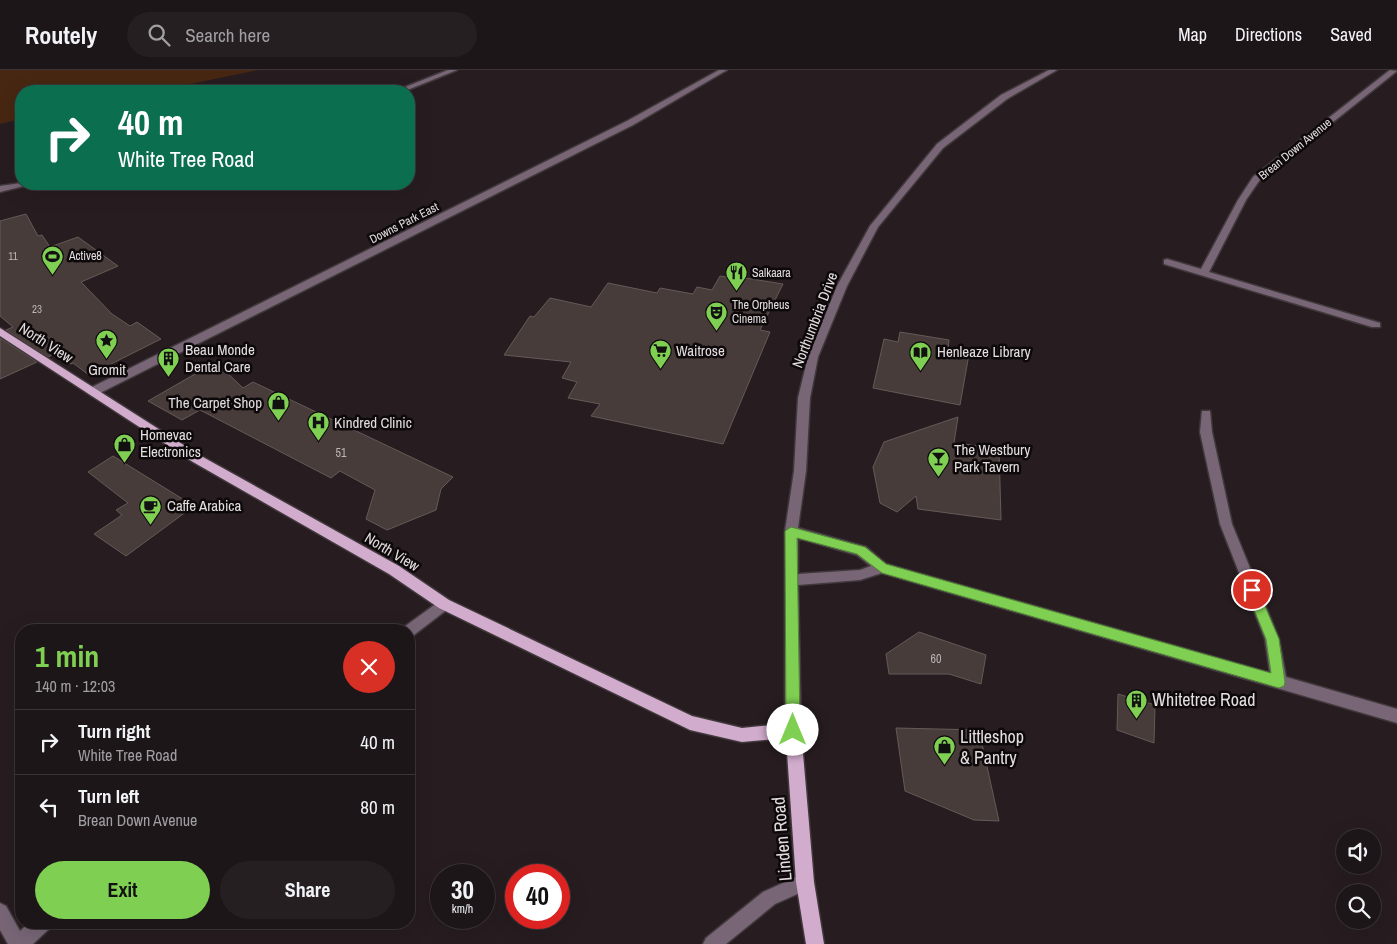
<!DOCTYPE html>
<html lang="en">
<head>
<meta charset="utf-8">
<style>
  :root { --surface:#1d1619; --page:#251f22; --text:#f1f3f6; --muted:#a09fa2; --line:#3b3538; --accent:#7fd052 }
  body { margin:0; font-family:"Archivo Narrow",sans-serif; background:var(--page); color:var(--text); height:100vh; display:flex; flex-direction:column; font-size:19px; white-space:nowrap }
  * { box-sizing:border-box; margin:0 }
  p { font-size:16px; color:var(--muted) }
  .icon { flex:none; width:28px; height:28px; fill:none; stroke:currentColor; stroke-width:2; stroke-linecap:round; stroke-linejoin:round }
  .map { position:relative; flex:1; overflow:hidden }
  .drawer { position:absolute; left:15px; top:554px; width:400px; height:305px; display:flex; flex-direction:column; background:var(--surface); border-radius:20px; box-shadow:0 5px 20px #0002,0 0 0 1px var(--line) }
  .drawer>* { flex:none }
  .top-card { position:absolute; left:15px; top:15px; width:400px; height:105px; border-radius:20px; box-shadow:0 5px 20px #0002,0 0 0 1px var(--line); background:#0b6e4f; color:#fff; overflow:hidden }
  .fabs { position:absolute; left:1336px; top:759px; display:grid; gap:10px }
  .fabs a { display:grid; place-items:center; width:45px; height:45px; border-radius:50%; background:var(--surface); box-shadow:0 5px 20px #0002,0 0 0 1px var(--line); font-size:25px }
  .speed { position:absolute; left:430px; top:794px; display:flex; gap:10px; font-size:25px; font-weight:700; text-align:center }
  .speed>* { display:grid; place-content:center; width:65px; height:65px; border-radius:50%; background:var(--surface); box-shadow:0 5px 20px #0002,0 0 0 1px var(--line); line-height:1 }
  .speed small { font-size:12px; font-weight:400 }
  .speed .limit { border:8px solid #d22; background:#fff; color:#111 }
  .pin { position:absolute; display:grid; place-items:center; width:42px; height:42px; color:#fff; margin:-21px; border:2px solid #fff; border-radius:50%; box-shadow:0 1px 5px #0007 }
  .me { position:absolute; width:55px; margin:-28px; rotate:0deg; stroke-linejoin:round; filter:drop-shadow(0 0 4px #0008) }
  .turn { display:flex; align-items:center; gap:18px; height:105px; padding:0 20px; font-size:22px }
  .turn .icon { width:65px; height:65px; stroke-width:2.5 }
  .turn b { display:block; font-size:35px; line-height:42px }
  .round { display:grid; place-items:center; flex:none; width:52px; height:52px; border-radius:26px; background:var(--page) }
  .head { display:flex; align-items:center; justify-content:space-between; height:85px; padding:0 20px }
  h1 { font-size:30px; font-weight:700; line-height:38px; color:var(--accent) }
  .cta { display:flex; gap:10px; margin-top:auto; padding:10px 20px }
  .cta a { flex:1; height:58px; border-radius:30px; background:var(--accent); color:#111; font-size:20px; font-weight:700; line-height:58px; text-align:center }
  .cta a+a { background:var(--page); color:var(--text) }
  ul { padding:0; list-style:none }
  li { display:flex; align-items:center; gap:15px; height:65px; padding:0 20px; border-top:1px solid var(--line) }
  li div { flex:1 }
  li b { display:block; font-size:19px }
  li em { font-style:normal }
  header { display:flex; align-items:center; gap:30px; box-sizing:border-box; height:70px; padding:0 25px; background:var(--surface); border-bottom:1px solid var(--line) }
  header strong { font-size:24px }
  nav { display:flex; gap:28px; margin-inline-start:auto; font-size:18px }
  .search { width:350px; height:45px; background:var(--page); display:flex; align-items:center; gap:12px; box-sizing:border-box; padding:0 18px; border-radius:28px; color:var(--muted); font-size:19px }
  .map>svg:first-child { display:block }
  .green { fill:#472711 }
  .building { fill:#473c3a; stroke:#665a58 }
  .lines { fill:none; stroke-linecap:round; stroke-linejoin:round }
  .minor-casing { stroke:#41383c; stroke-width:3 }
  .major-casing { stroke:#41383c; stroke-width:3 }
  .minor { fill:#786676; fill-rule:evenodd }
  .major { fill:#d1accd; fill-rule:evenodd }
  .route { fill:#7fd052; stroke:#538735 }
  .labels { text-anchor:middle; stroke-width:5; stroke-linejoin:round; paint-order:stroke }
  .far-number-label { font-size:11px; fill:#bdb5b6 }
  .far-street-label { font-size:12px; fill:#e4dddf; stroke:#0d090a }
  .far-poi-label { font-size:12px; fill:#e4dddf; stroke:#0d090a; text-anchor:start }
  .number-label { font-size:12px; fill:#bdb5b6 }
  .street-label { font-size:15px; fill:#e4dddf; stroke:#0d090a }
  .poi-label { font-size:15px; fill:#e4dddf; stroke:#0d090a; text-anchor:start }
  .near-poi-label { font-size:18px; fill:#e4dddf; stroke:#0d090a; text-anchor:start }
  .near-street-label { font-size:18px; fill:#e4dddf; stroke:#0d090a }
</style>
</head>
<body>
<header>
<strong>Routely</strong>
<div class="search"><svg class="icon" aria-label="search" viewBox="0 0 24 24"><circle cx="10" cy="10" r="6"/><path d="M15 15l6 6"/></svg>Search here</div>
<nav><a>Map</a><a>Directions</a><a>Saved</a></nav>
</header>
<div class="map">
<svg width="1397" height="874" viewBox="0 0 1397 874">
  <rect width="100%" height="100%" fill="#271d21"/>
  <path class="green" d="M0,0H259L156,21H21V49L0,54Z"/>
  <path class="building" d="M26,144L38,166L42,165L50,177L78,167L118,196L81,212L112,244L130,256L137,252L161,269L89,305L73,293L71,294L54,284L48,287L6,260L13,257L0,246V151Z
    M727,205L783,214L760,260L770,262L723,374L591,346L600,334L568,328L577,312L562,308L571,292L504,285L530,246L534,247L550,228L591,237L608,213L657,223L660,218L693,224L697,217L712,220L720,206L726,207Z
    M900,262L949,270L948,280L969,284L960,335L873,318L884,269L898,272Z
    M0,268L37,292L0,309Z
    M216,292L243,318L253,312L453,407L441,419L436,440L387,460L366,449L375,420L340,401L331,408L200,340L182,350L148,331Z
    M958,347L954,373L999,378L1001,450L918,439L916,426L897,442L880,433L873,397L884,372Z
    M113,386L194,436L126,486L94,464L122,445L116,440L128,433L88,402Z
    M919,562L986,585L981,614L949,604H889L886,584Z
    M1118,624L1155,635L1154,673L1117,660Z
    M896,658L979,660L999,751L974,750L905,721Z"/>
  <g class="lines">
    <defs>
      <path id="minor" d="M448,0H457L405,21H395Z
        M719,0H727L633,55L96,325L92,326L86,322L88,319L627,51Z
        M1049,0H1057L1007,29L943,78L878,157L847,216L818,287L810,328L806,401L798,458L866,477L886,494L1270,603L1265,569L1220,454L1200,362L1202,341H1210L1212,362L1232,454L1279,569L1286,607L1397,639V653L882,503L860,510L798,515L801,660L798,665L793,667L788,665L785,660V461L794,401L798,328L808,287L837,216L870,156L937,74L1001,25ZM798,468L857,485L871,496L860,500L798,504Z
        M1390,0L1397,1L1259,111L1246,130L1209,202L1380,253V257H1372L1164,194V190L1167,189L1201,199L1238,130L1253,107Z
        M21,113L32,114L0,122V116Z
        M444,528L449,530L451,534L449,538L414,565L409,567V560H402L404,557Z
        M805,803L811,806L814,812L811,818L775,834L726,874H703L706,868L763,822Z
        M0,833L6,836L20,861L30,852H53L50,858L33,874H8L0,860Z"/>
      <path id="major" d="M0,258L201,386L399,496L449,530L692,646L742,658L793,653L798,655L801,660L814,812L824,874H806L796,812L786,668L742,672L690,660L439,538L389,504L193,392L0,266Z"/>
    </defs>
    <use href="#minor" class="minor-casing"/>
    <use href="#major" class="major-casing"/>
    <use href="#minor" class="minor"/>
    <use href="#major" class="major"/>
  </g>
  <path class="route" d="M791,457L865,477L886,494L1271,603L1266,569L1246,520L1252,515L1258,520L1279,569L1285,612L1284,616L1279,618L882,503L857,484L797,468L800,660L798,665L793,667L788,665L786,660L785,461Z"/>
  <defs>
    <symbol id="stadium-pin" viewBox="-11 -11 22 30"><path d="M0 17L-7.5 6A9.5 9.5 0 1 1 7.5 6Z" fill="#7fd052" stroke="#0d090a"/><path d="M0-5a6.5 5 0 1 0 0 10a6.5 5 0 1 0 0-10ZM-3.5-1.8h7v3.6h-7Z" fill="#111"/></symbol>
    <symbol id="restaurant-pin" viewBox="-11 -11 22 30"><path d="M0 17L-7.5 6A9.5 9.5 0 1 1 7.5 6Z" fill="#7fd052" stroke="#0d090a"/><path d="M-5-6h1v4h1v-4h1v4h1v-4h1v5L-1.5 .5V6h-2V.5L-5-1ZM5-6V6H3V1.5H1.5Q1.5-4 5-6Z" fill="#111"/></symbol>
    <symbol id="theatre-pin" viewBox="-11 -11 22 30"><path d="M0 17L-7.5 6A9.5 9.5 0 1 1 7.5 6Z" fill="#7fd052" stroke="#0d090a"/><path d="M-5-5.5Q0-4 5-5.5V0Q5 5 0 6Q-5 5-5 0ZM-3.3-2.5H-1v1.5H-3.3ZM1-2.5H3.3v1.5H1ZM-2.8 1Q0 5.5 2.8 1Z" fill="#111"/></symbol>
    <symbol id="sight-pin" viewBox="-11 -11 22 30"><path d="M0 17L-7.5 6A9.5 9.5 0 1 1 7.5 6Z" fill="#7fd052" stroke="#0d090a"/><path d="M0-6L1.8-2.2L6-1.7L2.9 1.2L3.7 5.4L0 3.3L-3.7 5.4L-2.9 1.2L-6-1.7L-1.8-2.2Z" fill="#111"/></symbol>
    <symbol id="supermarket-pin" viewBox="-11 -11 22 30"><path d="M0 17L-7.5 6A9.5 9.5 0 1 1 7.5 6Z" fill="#7fd052" stroke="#0d090a"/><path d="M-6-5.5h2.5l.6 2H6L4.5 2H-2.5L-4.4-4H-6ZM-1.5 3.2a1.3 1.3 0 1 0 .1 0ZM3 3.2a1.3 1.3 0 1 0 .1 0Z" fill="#111"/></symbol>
    <symbol id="library-pin" viewBox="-11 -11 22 30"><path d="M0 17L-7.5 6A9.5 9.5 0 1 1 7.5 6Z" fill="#7fd052" stroke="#0d090a"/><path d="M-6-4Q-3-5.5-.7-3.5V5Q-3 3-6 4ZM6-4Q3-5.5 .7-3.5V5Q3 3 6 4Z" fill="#111"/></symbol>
    <symbol id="building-pin" viewBox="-11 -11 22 30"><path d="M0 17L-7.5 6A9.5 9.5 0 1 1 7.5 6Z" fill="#7fd052" stroke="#0d090a"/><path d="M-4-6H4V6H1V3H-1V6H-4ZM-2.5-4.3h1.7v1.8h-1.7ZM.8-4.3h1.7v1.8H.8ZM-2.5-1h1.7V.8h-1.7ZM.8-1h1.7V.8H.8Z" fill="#111"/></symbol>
    <symbol id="shop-pin" viewBox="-11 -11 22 30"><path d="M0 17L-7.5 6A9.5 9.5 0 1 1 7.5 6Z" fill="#7fd052" stroke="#0d090a"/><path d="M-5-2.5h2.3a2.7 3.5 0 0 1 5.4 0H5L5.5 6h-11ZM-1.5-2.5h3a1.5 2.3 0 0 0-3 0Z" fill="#111"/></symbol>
    <symbol id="hospital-pin" viewBox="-11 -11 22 30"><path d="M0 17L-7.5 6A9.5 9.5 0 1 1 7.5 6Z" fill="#7fd052" stroke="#0d090a"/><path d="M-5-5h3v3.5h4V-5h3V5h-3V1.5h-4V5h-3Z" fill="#111"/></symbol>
    <symbol id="bar-pin" viewBox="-11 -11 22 30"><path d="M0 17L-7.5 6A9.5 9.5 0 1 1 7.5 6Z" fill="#7fd052" stroke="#0d090a"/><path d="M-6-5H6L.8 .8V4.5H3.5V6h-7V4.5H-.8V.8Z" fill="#111"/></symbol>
    <symbol id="cafe-pin" viewBox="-11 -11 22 30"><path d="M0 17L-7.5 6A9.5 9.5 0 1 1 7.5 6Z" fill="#7fd052" stroke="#0d090a"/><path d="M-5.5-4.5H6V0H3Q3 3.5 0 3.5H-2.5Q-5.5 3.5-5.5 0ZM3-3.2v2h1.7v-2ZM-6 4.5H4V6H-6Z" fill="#111"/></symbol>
  </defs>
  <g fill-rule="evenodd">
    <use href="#stadium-pin" x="40" y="174" width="25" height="34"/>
    <use href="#restaurant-pin" x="724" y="190" width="25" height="34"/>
    <use href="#theatre-pin" x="704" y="230" width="25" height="34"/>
    <use href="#sight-pin" x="94" y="258" width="25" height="34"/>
    <use href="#supermarket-pin" x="648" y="268" width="25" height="34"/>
    <use href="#library-pin" x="908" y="270" width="25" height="34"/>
    <use href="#building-pin" x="156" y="276" width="25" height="34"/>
    <use href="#shop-pin" x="266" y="320" width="25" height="34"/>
    <use href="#hospital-pin" x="306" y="340" width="25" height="34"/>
    <use href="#shop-pin" x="112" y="362" width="25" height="34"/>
    <use href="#bar-pin" x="926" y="376" width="25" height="34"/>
    <use href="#cafe-pin" x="138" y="424" width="25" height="34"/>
    <use href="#building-pin" x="1124" y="618" width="25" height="34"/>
    <use href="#shop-pin" x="932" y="664" width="25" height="34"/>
  </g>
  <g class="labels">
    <g class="far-number-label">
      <text x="13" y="190">11</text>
      <text x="37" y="243">23</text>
    </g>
    <g class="far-street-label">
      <text transform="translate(1295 79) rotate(-39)" y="4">Brean Down Avenue</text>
      <text transform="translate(404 153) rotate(-27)" y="4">Downs Park East</text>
    </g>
    <g class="far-poi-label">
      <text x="69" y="190">Active8</text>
      <text x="752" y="207">Salkaara</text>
      <text x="732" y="239">The Orpheus<tspan x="732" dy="14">Cinema</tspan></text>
    </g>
    <g class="number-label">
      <text x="341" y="387">51</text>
      <text x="936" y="593">60</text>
    </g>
    <g class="street-label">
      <text transform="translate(815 250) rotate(-69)" y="5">Northumbria Drive</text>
      <text transform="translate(46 273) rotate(33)" y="5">North View</text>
      <text transform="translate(392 482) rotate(31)" y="5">North View</text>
    </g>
    <g class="poi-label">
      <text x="185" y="285">Beau Monde<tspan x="185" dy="17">Dental Care</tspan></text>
      <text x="676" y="286">Waitrose</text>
      <text x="937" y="287">Henleaze Library</text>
      <text x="107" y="305" text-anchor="middle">Gromit</text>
      <text x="262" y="338" text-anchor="end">The Carpet Shop</text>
      <text x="334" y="358">Kindred Clinic</text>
      <text x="140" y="370">Homevac<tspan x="140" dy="17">Electronics</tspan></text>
      <text x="954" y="385">The Westbury<tspan x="954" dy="17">Park Tavern</tspan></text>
      <text x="167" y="441">Caffe Arabica</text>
    </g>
    <g class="near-poi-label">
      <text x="1152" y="636">Whitetree Road</text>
      <text x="960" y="673">Littleshop<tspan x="960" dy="21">&amp; Pantry</tspan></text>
    </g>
    <g class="near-street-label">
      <text transform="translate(782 769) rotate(-95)" y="6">Linden Road</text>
    </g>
  </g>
</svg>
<div class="fabs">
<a><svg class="icon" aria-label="sound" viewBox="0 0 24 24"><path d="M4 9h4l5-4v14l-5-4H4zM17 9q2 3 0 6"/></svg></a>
<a><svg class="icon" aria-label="search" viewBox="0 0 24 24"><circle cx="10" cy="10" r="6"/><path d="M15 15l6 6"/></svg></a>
</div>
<div class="speed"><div>30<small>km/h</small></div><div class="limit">40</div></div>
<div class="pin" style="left:1252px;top:520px;background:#d93025"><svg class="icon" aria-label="arrive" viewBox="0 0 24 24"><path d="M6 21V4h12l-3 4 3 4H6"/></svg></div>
<svg class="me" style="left:793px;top:660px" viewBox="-20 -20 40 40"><circle r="19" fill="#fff"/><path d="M0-13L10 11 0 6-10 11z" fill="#7fd052"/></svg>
<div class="top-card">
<div class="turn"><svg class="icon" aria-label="right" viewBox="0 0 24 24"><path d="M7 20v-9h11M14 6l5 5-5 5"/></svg><div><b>40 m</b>White Tree Road</div></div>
</div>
<section class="drawer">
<div class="head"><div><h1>1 min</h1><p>140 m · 12:03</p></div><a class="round" style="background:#d93025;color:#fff"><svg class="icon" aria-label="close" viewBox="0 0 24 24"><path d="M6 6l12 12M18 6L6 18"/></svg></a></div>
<ul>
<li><svg class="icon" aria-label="right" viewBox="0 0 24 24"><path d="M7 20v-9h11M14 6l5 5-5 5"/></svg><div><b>Turn right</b><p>White Tree Road</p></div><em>40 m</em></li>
<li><svg class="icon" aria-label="left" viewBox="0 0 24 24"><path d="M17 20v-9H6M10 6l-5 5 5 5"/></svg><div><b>Turn left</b><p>Brean Down Avenue</p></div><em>80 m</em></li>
</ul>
<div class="cta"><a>Exit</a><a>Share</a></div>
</section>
</div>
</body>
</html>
